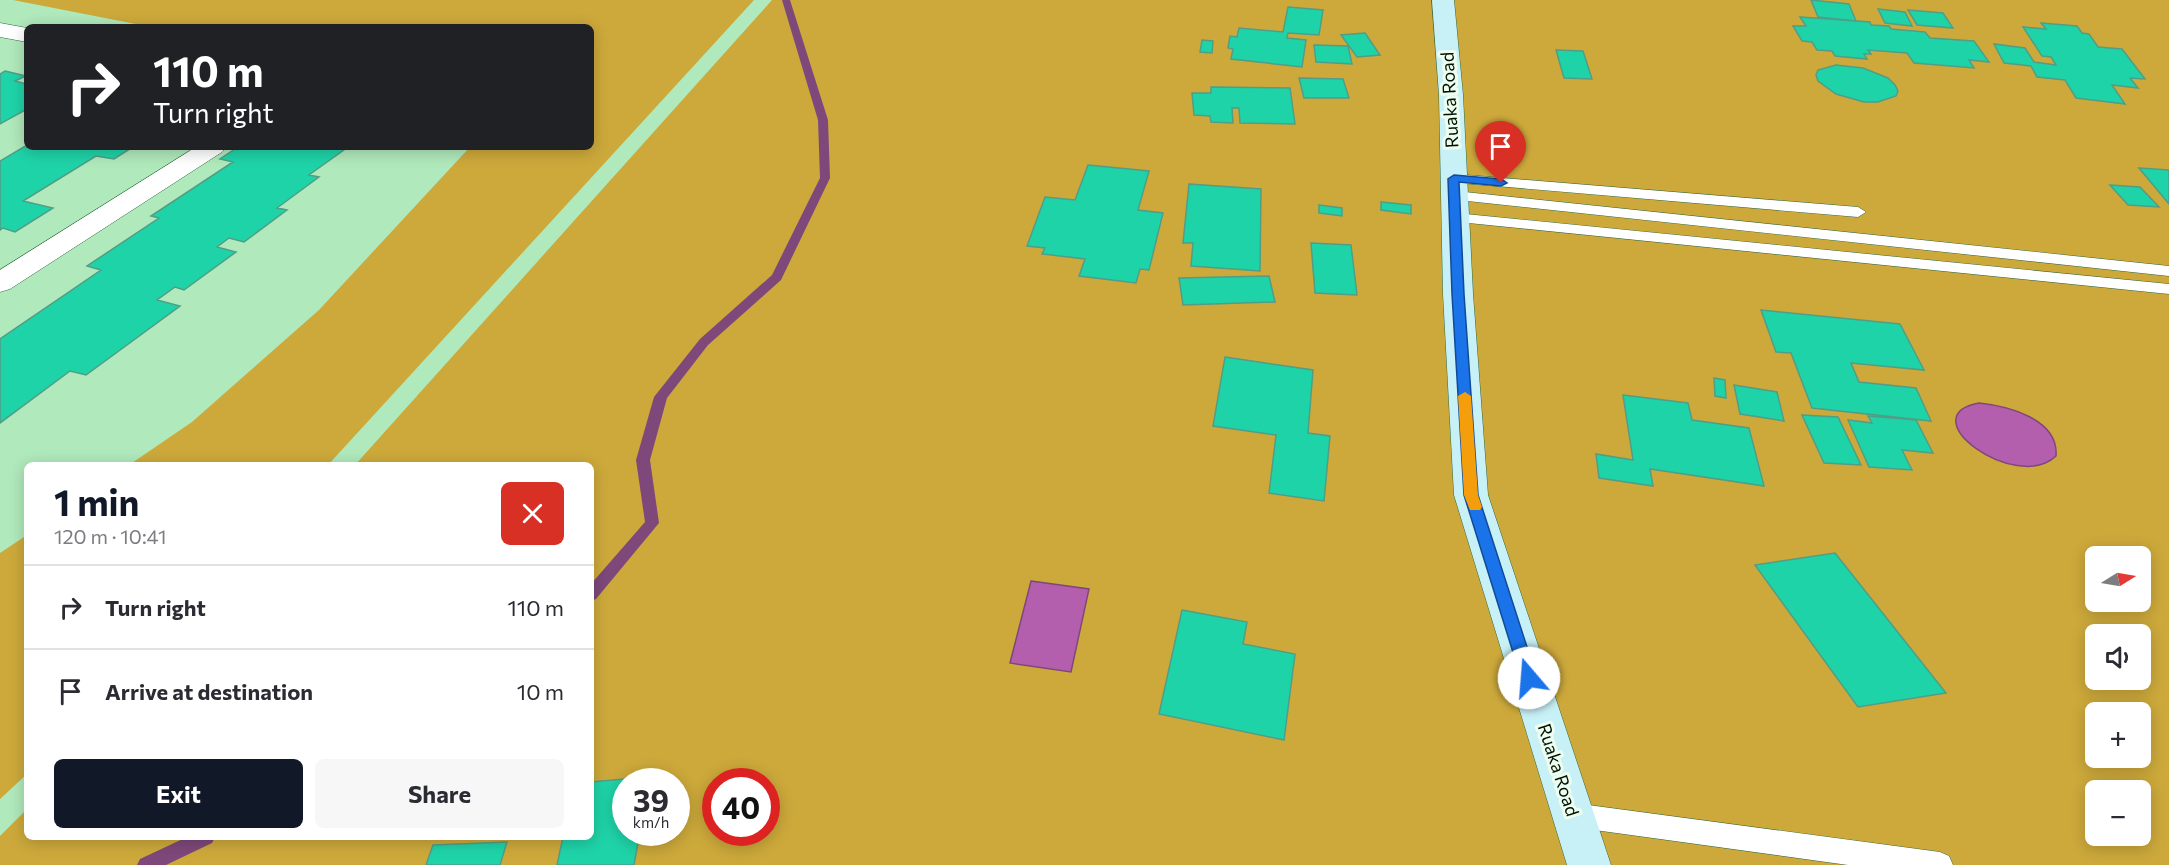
<!DOCTYPE html>
<html lang="en">
<head>
<meta charset="utf-8">
<style>
  :root { --surface:#fff; --page:#f7f7f7; --text:#2b2b33; --muted:#7c7c81; --line:#e1e1e2; --accent:#111827 }
  body { margin:0; font-family:Commissioner,sans-serif; background:var(--page); color:var(--text); height:100vh; display:flex; flex-direction:column; font-size:22px; white-space:nowrap }
  * { box-sizing:border-box; margin:0 }
  p { font-size:20px; color:var(--muted) }
  .icon { flex:none; width:33px; height:33px; fill:none; stroke:currentColor; stroke-width:2; stroke-linecap:round; stroke-linejoin:round }
  .map { position:relative; flex:1; overflow:hidden }
  .sheet { position:absolute; left:24px; top:462px; width:570px; height:378px; display:flex; flex-direction:column; background:var(--surface); border-radius:9px; box-shadow:0 3px 15px #0003 }
  .sheet>* { flex:none }
  .top-card { position:absolute; left:24px; top:24px; width:570px; height:126px; border-radius:9px; box-shadow:0 3px 15px #0003; background:#202124; color:#fff; overflow:hidden }
  .needle { width:39px; rotate:79deg }
  .buttons { position:absolute; left:2085px; top:546px; display:grid; gap:12px }
  .buttons a { display:grid; place-items:center; width:66px; height:66px; border-radius:9px; background:var(--surface); box-shadow:0 3px 15px #0003; font-size:30px }
  .speed { position:absolute; left:612px; top:768px; display:flex; gap:12px; font-size:30px; font-weight:700; text-align:center }
  .speed>* { display:grid; place-content:center; width:78px; height:78px; border-radius:50%; background:var(--surface); box-shadow:0 3px 15px #0003; line-height:1 }
  .speed small { font-size:15px; font-weight:400 }
  .speed .limit { border:9px solid #d22; background:#fff; color:#111 }
  .pin { position:absolute; display:grid; place-items:center; width:51px; height:51px; color:#fff; margin:-62px -26px; border-radius:50% 50% 50% 0; rotate:-45deg; box-shadow:0 0 6px #0007 }
  .pin .icon { rotate:45deg }
  .me { position:absolute; width:66px; margin:-33px; rotate:342deg; stroke-linejoin:round; filter:drop-shadow(0 0 4px #0008) }
  .turn { display:flex; align-items:center; gap:21px; height:126px; padding:0 30px; font-size:27px }
  .turn .icon { width:78px; height:78px; stroke-width:2.5 }
  .turn b { display:block; font-size:42px; line-height:51px }
  .round { display:grid; place-items:center; flex:none; width:63px; height:63px; border-radius:9px; background:var(--page) }
  .overview { display:flex; align-items:center; justify-content:space-between; height:102px; padding:0 30px }
  h1 { font-size:36px; font-weight:700; line-height:45px; color:var(--accent) }
  .action { display:flex; gap:12px; margin-top:auto; padding:12px 30px }
  .action a { flex:1; height:69px; border-radius:9px; background:var(--accent); color:#fff; font-size:24px; font-weight:700; line-height:69px; text-align:center }
  .action a+a { background:var(--page); color:var(--text) }
  ul { padding:0; list-style:none }
  li { display:flex; align-items:center; gap:18px; height:84px; padding:0 30px; border-top:2px solid var(--line) }
  li div { flex:1 }
  li b { display:block; font-size:22px }
  li em { font-style:normal }
  .map>svg:first-child { display:block }
  .green { fill:#cda93b; fill-rule:evenodd }
  .water { fill:#b45fad; stroke:#7e487a; stroke-width:1.5 }
  .lines { fill:none; stroke-linecap:round; stroke-linejoin:round }
  .stream { fill:#7e487a; fill-rule:evenodd }
  .building { fill:#1fd3a8; stroke:#519d85; stroke-width:1.5 }
  .lane-casing { stroke:#336941; stroke-width:1 }
  .street-casing { stroke:#336941; stroke-width:1 }
  .secondary-casing { stroke:#336941; stroke-width:1 }
  .lane { fill:#fff; fill-rule:evenodd }
  .street { fill:#fff; fill-rule:evenodd }
  .secondary { fill:#c8f0f7; fill-rule:evenodd }
  .route { fill:#1a73e8; stroke:#114b97; stroke-width:1.5 }
  .slow { fill:#f59e0b }
  .labels { text-anchor:middle; stroke-width:6; stroke-linejoin:round; paint-order:stroke }
  .street-label { font-size:18px; fill:#001204; stroke:#edfef0 }
</style>
</head>
<body>
<div class="map">
<svg width="2169" height="865" viewBox="0 0 2169 865">
  <rect width="100%" height="100%" fill="#b0e9bb"/>
  <path class="green" d="M13,0H754L328,465H129L192,422L319,310L470,147H591V27H151Z
    M772,0H2169V865H0V836L27,809V837H591V465H355ZM2096,556H2140V602H2096ZM2096,634H2140V680H2096ZM2096,712H2140V758H2096ZM626,782H676V832H626ZM716,782H766V832H716ZM2096,790H2140V836H2096Z
    M27,535V774L0,799V553Z"/>
  <path class="water" d="M1979,403C2008,406 2059,419 2056,456C2016,494 1909,416 1979,403Z
    M1031,581L1089,589L1071,672L1010,663Z"/>
  <g class="lines">
    <path class="stream" d="M782,0H790L828,120L830,178L781,280L708,345L667,398L650,460L659,523L596,599L591,601V584L645,522L636,460L654,397L700,339L772,275L820,178L818,120Z
      M187,837H215L212,843L166,865H137L140,859Z"/>
  </g>
  <path class="building" d="M1811,0L1849,4L1856,21L1818,17Z
    M1288,7L1323,10L1319,35L1288,33L1287,38L1306,40L1302,67L1231,59L1233,49L1228,48L1230,36L1237,37L1239,28L1283,32Z
    M1878,9L1905,12L1912,26L1885,23Z
    M1908,10L1943,13L1953,28L1917,25Z
    M1800,17L1870,22L1871,25L1889,26L1891,29L1925,32L1930,38L1974,41L1989,62L1969,60L1974,68L1914,63L1907,53L1868,50L1871,54H1864L1867,59L1835,56L1832,51L1817,50L1812,42L1802,41L1793,26H1806Z
    M2041,23L2077,26L2082,33L2089,34L2098,47L2122,49L2145,79L2130,78L2138,88L2112,85L2125,104L2076,98L2065,80L2037,77L2031,66L2004,63L1994,44L2025,48L2034,62L2056,65L2051,57L2042,56L2023,27L2046,29Z
    M1365,33L1380,55L1357,57L1341,35Z
    M1202,40L1213,41L1212,53L1200,52Z
    M1314,45L1348,46L1352,64L1316,62Z
    M1556,50L1583,51L1592,79L1564,78Z
    M1836,65L1863,68L1888,78L1895,85L1898,91L1896,96L1878,102H1864L1836,94L1818,81L1816,75L1818,70Z
    M5,71L26,76L15,81L27,84V109L0,124V74Z
    M1299,78L1343,79L1349,98H1304Z
    M1211,87L1290,88L1295,124L1240,123L1239,108H1232L1233,123L1211,122L1210,116L1194,115L1192,93H1211Z
    M27,145V147H133L114,159L96,156L23,201L53,208L15,232L3,228L0,230V161Z
    M238,147H348L309,175L319,177L277,208L287,210L244,242L229,238L217,247L236,252L184,290L175,287L157,300L180,306L86,375L70,371L0,423V339L101,270L87,266L159,218L151,216L233,162L220,159Z
    M1088,165L1149,171L1138,210L1163,213L1149,270L1140,269L1136,283L1079,276L1085,259L1042,254L1045,248L1027,246L1045,197L1075,200Z
    M2139,168L2169,170V204Z
    M1189,184L1261,189L1260,271L1191,266L1193,243H1183Z
    M2110,185L2140,187L2159,207L2128,205Z
    M1381,202L1411,205V214L1381,210Z
    M1319,205L1342,208V216L1319,213Z
    M1311,243L1351,245L1357,295L1315,293Z
    M1269,276L1275,302L1183,305L1179,278Z
    M1761,310L1900,324L1924,370L1851,363L1859,382L1916,388L1931,421L1812,408L1791,353L1776,352Z
    M1225,357L1313,370L1308,433L1330,436L1324,501L1269,493L1276,435L1213,426Z
    M1714,378L1725,380L1726,398L1715,396Z
    M1734,385L1777,392L1784,421L1740,414Z
    M1623,395L1688,403L1692,420L1749,428L1764,486L1650,469L1653,486L1599,478L1596,454L1633,460Z
    M1802,415L1838,417L1861,465L1824,463Z
    M1868,416L1916,420L1933,453L1902,450L1912,470L1869,467L1848,420L1872,423Z
    M1835,553L1946,693L1858,707L1755,565Z
    M1182,610L1247,622L1243,644L1295,654L1284,740L1159,714Z
    M636,778L635,782H626V832H640L634,865H557L563,837H591V782Z
    M507,842L500,865H426L433,845Z"/>
  <g class="lines">
    <defs>
      <path id="lane" d="M1454,174L1858,207L1866,212L1858,217L1449,182L1446,179Z
        M1455,191L2169,266V276L1449,199L1447,196Z
        M1455,213L2169,284V294L1449,221L1447,218L1449,215Z
        M1573,803L1940,852L1949,856L1953,865H1848L1573,827L1564,823L1560,815L1564,807Z"/>
      <path id="street" d="M0,23L27,28V42L0,37Z
        M196,147H226L222,152L10,289L0,292V270Z"/>
      <path id="secondary" d="M1432,0H1454L1463,95L1473,294L1488,495L1611,865H1567L1454,495L1443,294L1439,95Z"/>
    </defs>
    <use href="#lane" class="lane-casing"/>
    <use href="#street" class="street-casing"/>
    <use href="#secondary" class="secondary-casing"/>
    <use href="#lane" class="lane"/>
    <use href="#street" class="street"/>
    <use href="#secondary" class="secondary"/>
  </g>
  <path class="route" d="M1454,175L1501,179L1507,183L1501,186L1459,182L1464,294L1478,495L1537,678L1535,683L1529,685L1523,683L1521,678L1464,495L1452,294L1448,179Z"/>
  <path class="slow" d="M1465,392L1471,396L1478,495L1482,507L1480,510H1470L1464,495L1458,396Z"/>
  <g class="labels">
    <g class="street-label">
      <text transform="translate(1450 100) rotate(-93)" y="6">Ruaka Road</text>
      <text transform="translate(1558 770) rotate(72)" y="6">Ruaka Road</text>
    </g>
  </g>
</svg>
<div class="buttons">
<a><svg class="needle" viewBox="-14 -14 28 28"><path d="M0-13l5 13h-10z" fill="#e53935"/><path d="M0 13l5-13h-10z" fill="#7c7c81"/></svg></a>
<a><svg class="icon" aria-label="sound" viewBox="0 0 24 24"><path d="M4 9h4l5-4v14l-5-4H4zM17 9q2 3 0 6"/></svg></a>
<a>+</a>
<a>−</a>
</div>
<div class="speed"><div>39<small>km/h</small></div><div class="limit">40</div></div>
<div class="pin" style="left:1501px;top:183px;background:#d93025"><svg class="icon" aria-label="arrive" viewBox="0 0 24 24"><path d="M6 21V4h12l-3 4 3 4H6"/></svg></div>
<svg class="me" style="left:1529px;top:678px" viewBox="-20 -20 40 40"><circle r="19" fill="#fff"/><path d="M0-13L10 11 0 6-10 11z" fill="#1a73e8"/></svg>
<div class="top-card">
<div class="turn"><svg class="icon" aria-label="right" viewBox="0 0 24 24"><path d="M7 20v-9h11M14 6l5 5-5 5"/></svg><div><b>110 m</b>Turn right</div></div>
</div>
<section class="sheet">
<div class="overview"><div><h1>1 min</h1><p>120 m · 10:41</p></div><a class="round" style="background:#d93025;color:#fff"><svg class="icon" aria-label="close" viewBox="0 0 24 24"><path d="M6 6l12 12M18 6L6 18"/></svg></a></div>
<ul>
<li><svg class="icon" aria-label="right" viewBox="0 0 24 24"><path d="M7 20v-9h11M14 6l5 5-5 5"/></svg><div><b>Turn right</b></div><em>110 m</em></li>
<li><svg class="icon" aria-label="arrive" viewBox="0 0 24 24"><path d="M6 21V4h12l-3 4 3 4H6"/></svg><div><b>Arrive at destination</b></div><em>10 m</em></li>
</ul>
<div class="action"><a>Exit</a><a>Share</a></div>
</section>
</div>
</body>
</html>
